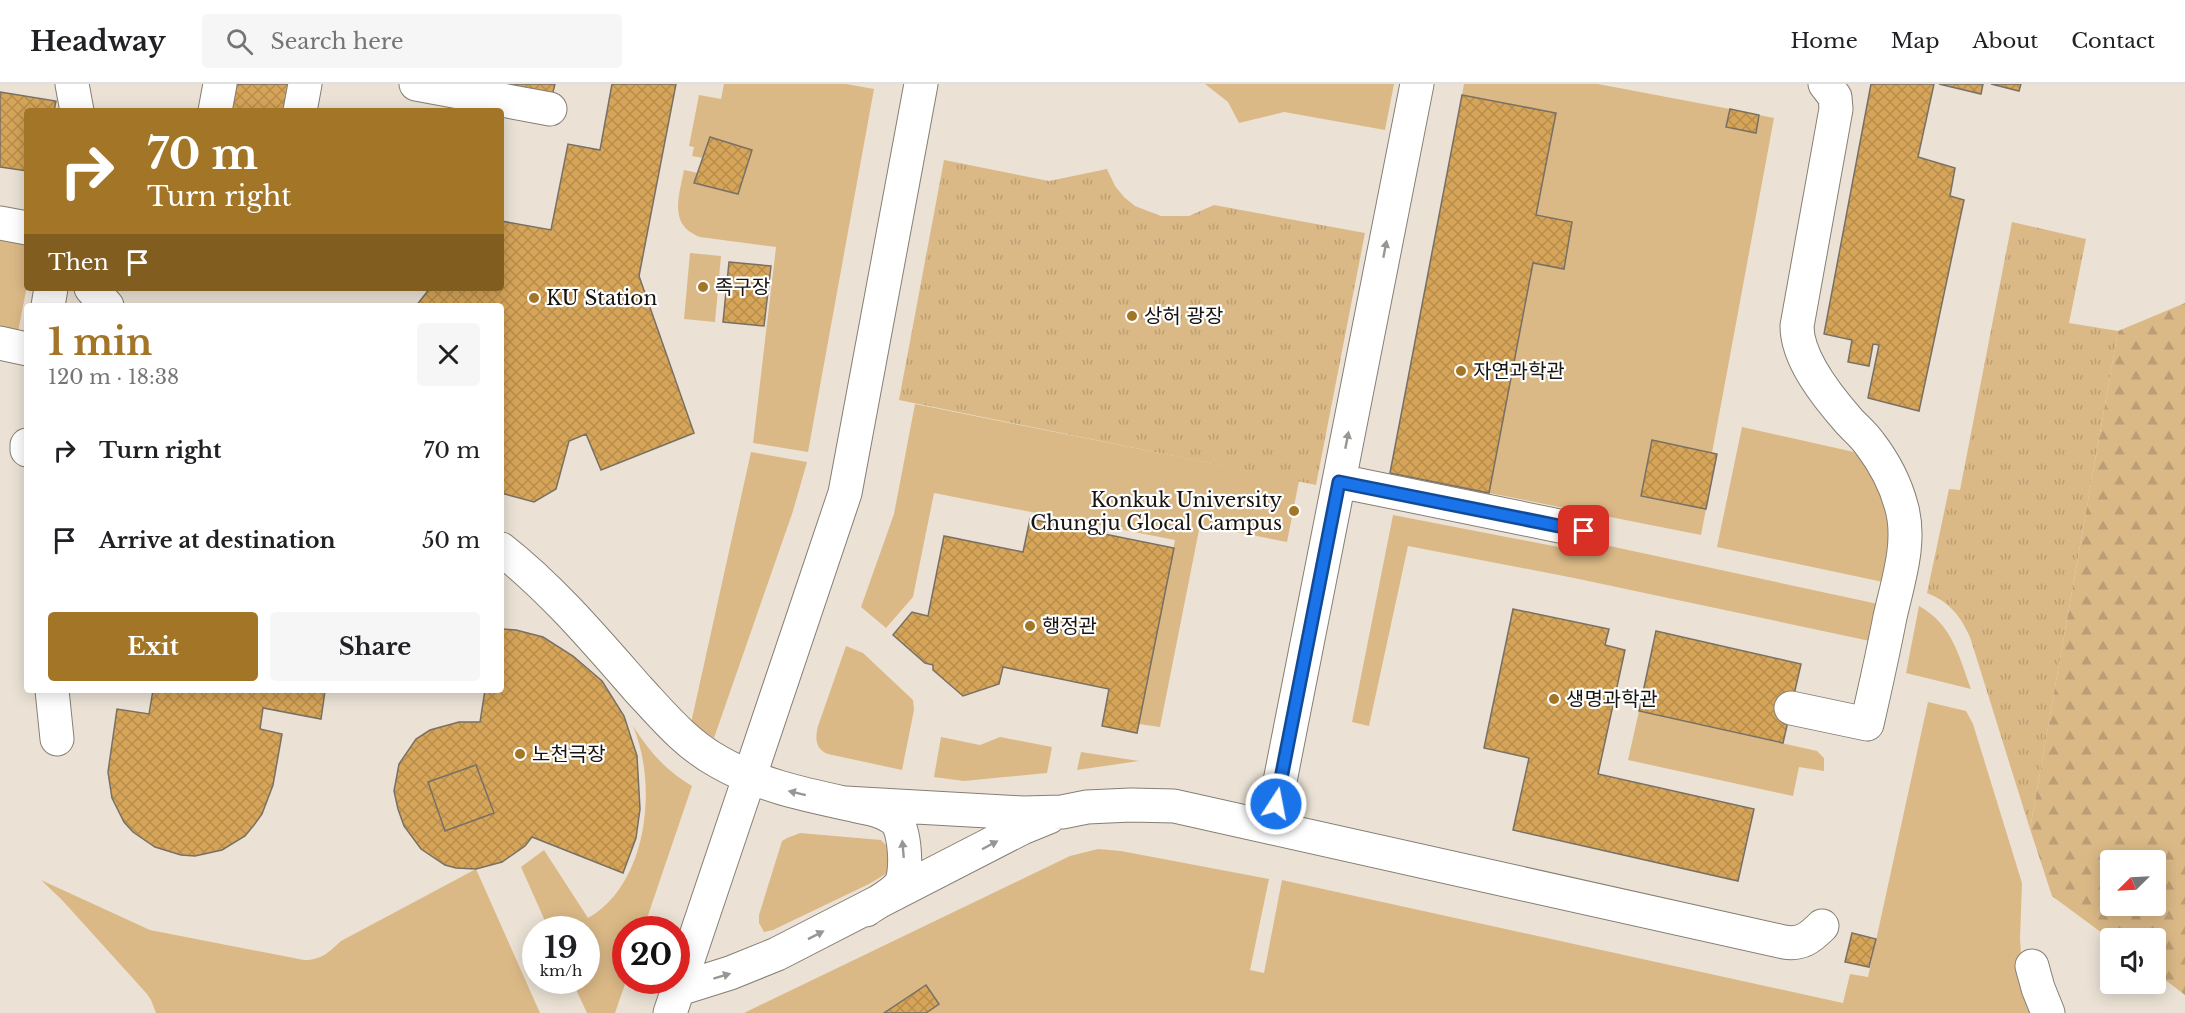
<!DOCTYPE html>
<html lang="en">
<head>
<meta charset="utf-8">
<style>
  :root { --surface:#fff; --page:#f6f6f6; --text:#202124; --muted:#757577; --line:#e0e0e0; --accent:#a27527 }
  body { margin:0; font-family:"Libre Baskerville","Noto Sans KR",serif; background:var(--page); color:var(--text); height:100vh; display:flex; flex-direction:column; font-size:22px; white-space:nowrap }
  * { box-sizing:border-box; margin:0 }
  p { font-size:20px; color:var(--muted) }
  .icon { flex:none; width:33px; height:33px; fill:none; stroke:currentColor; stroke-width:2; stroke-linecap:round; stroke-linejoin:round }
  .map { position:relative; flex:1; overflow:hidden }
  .side { position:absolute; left:24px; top:219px; width:480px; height:390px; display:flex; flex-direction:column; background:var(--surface); border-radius:6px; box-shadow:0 3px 15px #0003 }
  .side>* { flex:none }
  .hud { position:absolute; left:24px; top:24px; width:480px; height:183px; border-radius:6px; box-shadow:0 3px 15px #0003; background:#a27527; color:#fff; overflow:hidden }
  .needle { width:39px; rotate:246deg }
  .controls { position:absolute; left:2100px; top:766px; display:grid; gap:12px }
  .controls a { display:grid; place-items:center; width:66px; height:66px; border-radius:6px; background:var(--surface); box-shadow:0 3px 15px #0003; font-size:30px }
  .speed { position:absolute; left:522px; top:832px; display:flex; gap:12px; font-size:30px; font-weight:700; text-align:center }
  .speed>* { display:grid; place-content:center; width:78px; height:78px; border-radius:50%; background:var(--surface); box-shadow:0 3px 15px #0003; line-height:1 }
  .speed small { font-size:15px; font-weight:400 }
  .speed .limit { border:9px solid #d22; background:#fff; color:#111 }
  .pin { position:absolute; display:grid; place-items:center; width:51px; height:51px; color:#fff; margin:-26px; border-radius:12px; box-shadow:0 3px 9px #0006 }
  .me { position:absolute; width:66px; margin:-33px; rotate:11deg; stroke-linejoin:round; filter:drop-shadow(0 0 4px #0008) }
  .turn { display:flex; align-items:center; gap:21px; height:126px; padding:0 24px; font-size:27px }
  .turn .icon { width:78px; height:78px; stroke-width:2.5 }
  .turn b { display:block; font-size:42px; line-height:51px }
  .then { display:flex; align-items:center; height:57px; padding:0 24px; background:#0003; gap:12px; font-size:22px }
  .round { display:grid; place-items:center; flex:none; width:63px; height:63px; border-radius:6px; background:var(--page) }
  .headline { display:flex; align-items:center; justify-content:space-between; height:102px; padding:0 24px }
  h1 { font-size:36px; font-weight:700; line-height:45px; color:var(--accent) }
  .button { display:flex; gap:12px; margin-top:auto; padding:12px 24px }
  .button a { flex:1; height:69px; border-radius:6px; background:var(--accent); color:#fff; font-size:24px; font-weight:700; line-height:69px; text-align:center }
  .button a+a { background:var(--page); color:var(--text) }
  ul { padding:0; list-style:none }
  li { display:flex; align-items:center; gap:18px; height:90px; padding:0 24px }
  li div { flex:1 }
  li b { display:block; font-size:22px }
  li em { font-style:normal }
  header { display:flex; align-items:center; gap:36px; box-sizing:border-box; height:84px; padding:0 30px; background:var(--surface); border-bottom:2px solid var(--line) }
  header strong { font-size:28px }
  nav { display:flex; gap:33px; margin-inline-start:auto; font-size:21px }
  .search { width:420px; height:54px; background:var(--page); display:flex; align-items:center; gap:15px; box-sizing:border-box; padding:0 21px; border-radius:6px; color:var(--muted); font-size:22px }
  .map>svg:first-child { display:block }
  .grass { fill:url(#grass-tufts) }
  .forest { fill:url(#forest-firs); fill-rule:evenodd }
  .green { fill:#dbb987 }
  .building { fill:url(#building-cross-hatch); stroke:#787065; stroke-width:1.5 }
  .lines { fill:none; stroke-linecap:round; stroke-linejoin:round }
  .minor-casing { stroke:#867e73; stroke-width:35 }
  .minor { stroke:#fff; stroke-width:33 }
  .oneway { fill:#979693 }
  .route-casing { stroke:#114b97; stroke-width:15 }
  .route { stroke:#1a73e8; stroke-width:10 }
  .poi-dot { fill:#a27527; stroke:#fff; stroke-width:2 }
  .labels { text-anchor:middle; stroke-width:4.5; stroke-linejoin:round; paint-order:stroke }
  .poi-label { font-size:20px; fill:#181510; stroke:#fff; text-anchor:start }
</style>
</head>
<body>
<header>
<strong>Headway</strong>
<div class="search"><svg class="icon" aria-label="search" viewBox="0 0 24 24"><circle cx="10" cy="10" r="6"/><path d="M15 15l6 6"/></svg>Search here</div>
<nav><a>Home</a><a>Map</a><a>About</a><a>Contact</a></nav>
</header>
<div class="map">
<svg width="2185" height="929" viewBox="0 0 2185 929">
  <defs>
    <pattern id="grass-tufts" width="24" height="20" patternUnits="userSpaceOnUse" patternTransform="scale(1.5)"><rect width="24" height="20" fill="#dbb987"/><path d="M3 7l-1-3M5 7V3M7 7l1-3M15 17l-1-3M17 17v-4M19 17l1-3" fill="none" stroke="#bb9e74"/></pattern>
    <pattern id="forest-firs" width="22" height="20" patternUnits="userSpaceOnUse" patternTransform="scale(1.5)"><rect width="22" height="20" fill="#dbb987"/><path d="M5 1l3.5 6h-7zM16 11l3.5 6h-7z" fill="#bb9e74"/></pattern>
    <pattern id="building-cross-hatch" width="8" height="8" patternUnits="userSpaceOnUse" patternTransform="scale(1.5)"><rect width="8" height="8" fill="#d6a559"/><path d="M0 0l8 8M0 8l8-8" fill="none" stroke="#b78d4c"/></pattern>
  </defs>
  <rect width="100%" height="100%" fill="#ebe2d5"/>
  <path class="grass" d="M944,76L1049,97L1107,85L1115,102L1124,113L1135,122L1161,132H1189L1214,121L1365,149L1316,401L899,316Z
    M2012,138L2086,155L2069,239L2118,247L2030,745L1970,553C1960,531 1949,518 1927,509L1949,405L1960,406Z"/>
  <path class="forest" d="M2185,219V911L2156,889V855H2110L2052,812L2030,745L2118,247ZM2110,777H2156V822H2110Z"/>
  <path class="green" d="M724,0H846L874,5L808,368L753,359L776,163L700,153C668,141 679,113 684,86L698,89L694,99L738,110L752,66L703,74L692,72L694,63L689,62L699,11L721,15Z
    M1205,0H1394L1385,46L1284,28L1239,39L1228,18Z
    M1464,0H1598L1730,25L1727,43L1756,48L1759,31L1774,34L1712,369L1652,356L1641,411L1706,425L1701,451L1489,409L1533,179L1564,185L1572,139L1536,131L1556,29L1462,11Z
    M0,154L27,159V202L18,248L0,245Z
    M690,169L721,172L715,238L684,235Z
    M915,320L1299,397L1287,458L1200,441L1160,643L1139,640L1175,456L934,409L913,513L886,544L861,523L894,430Z
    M1742,343L1854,368C1875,389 1890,421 1890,452C1891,467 1885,484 1883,498L1717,463Z
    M751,368L807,378L793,427L714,654L691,639Z
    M1393,431L1579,467L1582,456L1878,520L1870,557L1574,494L1408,462L1369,642L1352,638Z
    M1919,522C1952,540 1959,572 1971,605L1906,589Z
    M846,562L863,569L913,616L914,626L902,686L828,670C815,665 815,654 818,642Z
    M1928,618L1966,627L1973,640L2022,799L2020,855L2022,884L2035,929H744L1070,772L1098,765L1121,767L1269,795L1250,886L1264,889L1282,796L1843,919L1850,890L1868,893Z
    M1639,627L1817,667L1824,674V687L1799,683L1793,712L1628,676Z
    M633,642C649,667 666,687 692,702L643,846H626V897L615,929H587L572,897H586V846H549L521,783L544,766L588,834C648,800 658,701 633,642Z
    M941,653L980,661L1000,653L1052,663L1047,689L964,697L934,693Z
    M1081,668L1139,677L1077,686Z
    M800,749L881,756L888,763L889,788L869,800L773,846L764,848L759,839V831L782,757L787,754Z
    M476,785L540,929H156L151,916L147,910L62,816L41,796L150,846L304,876C322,876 329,868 341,857Z"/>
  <path class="building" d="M232,0H292L286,27H227Z
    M489,0H555L552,12Z
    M612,0H676L639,192L694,349L601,386L586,350L569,357L556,405L534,418L501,409V222H416L430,204H501V137L551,146L568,60L600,66Z
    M1871,0H1934L1918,73L1955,84L1950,112L1964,116L1919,327L1868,314L1879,261L1873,260L1869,282L1848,278L1852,256L1824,250Z
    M1939,0H1983L1981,10Z
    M1991,0H2021L2019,7Z
    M0,8L56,17L54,27H27V87L0,83Z
    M1462,11L1556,29L1536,131L1572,138L1564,185L1533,179L1489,409L1390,389Z
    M1730,25L1759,31L1756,49L1726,43Z
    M710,53L752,66L738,110L694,99Z
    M729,178L771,182L764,242L723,238Z
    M1652,356L1717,370L1706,425L1641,412Z
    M1030,435L1174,464L1137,649L1102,642L1109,605L1003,583L999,600L963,612L933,586V581L925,579L893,551L912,528L928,532L944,452L1023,468Z
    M1513,525L1609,545L1605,561L1625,566L1598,690L1754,725L1738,797L1513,746L1529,674L1484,664Z
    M501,545L516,546L543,553L573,572L602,597L624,632L637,672L640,725L636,754L623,789L532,753L525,762L502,778L476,785L456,784L445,781L421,765L404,742L398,725L394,707L399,680L416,655L430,646L459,638H480L485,606H501Z
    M1656,547L1801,580L1783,659L1639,627Z
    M153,606L325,607L321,635L263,624L260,645L282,650L273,701L262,730L254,741L245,752L222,766L195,772L181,771L155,763L133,748L124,738L112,714L108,688L117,625L149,630Z
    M476,681L494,729L445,747L428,698Z
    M1852,849L1876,855L1869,883L1845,878Z
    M926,901L939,920L926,929H884Z"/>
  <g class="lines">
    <defs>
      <path id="minor" d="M72,0L77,27
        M416,0L550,25
        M215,27L220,0
        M300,27L305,0
        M0,139L27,144
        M91,204L107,222
        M48,222L51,204
        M0,259L27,265
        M27,361V366
        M1339,397L1584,447
        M501,465C552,505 595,556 638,605C663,632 686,660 719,678C766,705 819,713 871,725C880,727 889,731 896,737C905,746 908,790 900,801C892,811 877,818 866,826
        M52,606L57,655
        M1791,624L1867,640C1875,605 1883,569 1890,533C1898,497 1912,457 1901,421C1895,399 1883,377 1870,360C1864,351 1855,344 1848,336C1827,312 1797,275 1797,242L1836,25L1835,13L1825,0
        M845,719L1023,729L1062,728L1087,723L1131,721L1174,722L1784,858C1801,861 1810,854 1822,842
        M1271,743L1417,0
        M2032,882L2038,904L2048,929
        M679,905L730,889L777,870L1022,744L1049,733
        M670,929L845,409L921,0"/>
    </defs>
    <use href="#minor" class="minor-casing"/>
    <use href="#minor" class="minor"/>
  </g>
  <defs><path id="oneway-solid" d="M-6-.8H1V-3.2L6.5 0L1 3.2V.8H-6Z" transform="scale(1.5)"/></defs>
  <g class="oneway">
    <use href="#oneway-solid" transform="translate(1385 165) rotate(-79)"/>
    <use href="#oneway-solid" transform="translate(1347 356) rotate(-79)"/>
    <use href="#oneway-solid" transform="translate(797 709) rotate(-166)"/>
    <use href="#oneway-solid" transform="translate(990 761) rotate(-28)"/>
    <use href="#oneway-solid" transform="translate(903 765) rotate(-95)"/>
    <use href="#oneway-solid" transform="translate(816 851) rotate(-27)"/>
    <use href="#oneway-solid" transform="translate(722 892) rotate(-17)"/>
  </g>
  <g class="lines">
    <defs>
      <path id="route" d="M1276,720L1339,398L1584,447"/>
    </defs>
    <use href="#route" class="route-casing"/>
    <use href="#route" class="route"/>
  </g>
  <g class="poi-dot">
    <circle cx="703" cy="203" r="6"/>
    <circle cx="534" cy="214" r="6"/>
    <circle cx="1132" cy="232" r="6"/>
    <circle cx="1461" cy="287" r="6"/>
    <circle cx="1294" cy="427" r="6"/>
    <circle cx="1030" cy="542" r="6"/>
    <circle cx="1554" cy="615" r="6"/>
    <circle cx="520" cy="670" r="6"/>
  </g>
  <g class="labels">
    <g class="poi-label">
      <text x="715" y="210">족구장</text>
      <text x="546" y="221">KU Station</text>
      <text x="1144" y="239">상허 광장</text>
      <text x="1473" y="294">자연과학관</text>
      <text x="1282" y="423" text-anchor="end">Konkuk University<tspan x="1282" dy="23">Chungju Glocal Campus</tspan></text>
      <text x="1042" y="549">행정관</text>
      <text x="1566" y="622">생명과학관</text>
      <text x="532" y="677">노천극장</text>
    </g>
  </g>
</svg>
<div class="controls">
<a><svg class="needle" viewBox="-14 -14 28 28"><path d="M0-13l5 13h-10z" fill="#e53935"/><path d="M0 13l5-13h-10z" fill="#757577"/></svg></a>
<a><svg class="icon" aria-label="sound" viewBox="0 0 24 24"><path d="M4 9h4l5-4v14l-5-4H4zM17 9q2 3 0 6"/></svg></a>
</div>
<div class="speed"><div>19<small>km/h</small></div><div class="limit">20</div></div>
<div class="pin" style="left:1584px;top:447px;background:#d93025"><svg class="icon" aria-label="arrive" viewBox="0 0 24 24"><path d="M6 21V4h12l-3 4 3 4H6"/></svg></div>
<svg class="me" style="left:1276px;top:720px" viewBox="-20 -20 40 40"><circle r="17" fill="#1a73e8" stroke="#fff" stroke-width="3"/><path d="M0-11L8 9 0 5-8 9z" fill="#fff"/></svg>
<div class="hud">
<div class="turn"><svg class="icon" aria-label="right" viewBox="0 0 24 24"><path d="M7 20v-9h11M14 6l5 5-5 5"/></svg><div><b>70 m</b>Turn right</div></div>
<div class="then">Then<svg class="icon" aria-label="arrive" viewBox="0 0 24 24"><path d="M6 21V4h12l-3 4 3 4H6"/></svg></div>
</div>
<section class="side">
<div class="headline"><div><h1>1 min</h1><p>120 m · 18:38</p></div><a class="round"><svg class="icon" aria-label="close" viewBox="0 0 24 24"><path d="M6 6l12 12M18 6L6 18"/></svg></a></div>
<ul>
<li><svg class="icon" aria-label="right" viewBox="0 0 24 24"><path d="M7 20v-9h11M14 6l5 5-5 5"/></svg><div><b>Turn right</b></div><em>70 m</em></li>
<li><svg class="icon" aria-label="arrive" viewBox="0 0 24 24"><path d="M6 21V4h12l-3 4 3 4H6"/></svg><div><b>Arrive at destination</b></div><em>50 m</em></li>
</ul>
<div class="button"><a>Exit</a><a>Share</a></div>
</section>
</div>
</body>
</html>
